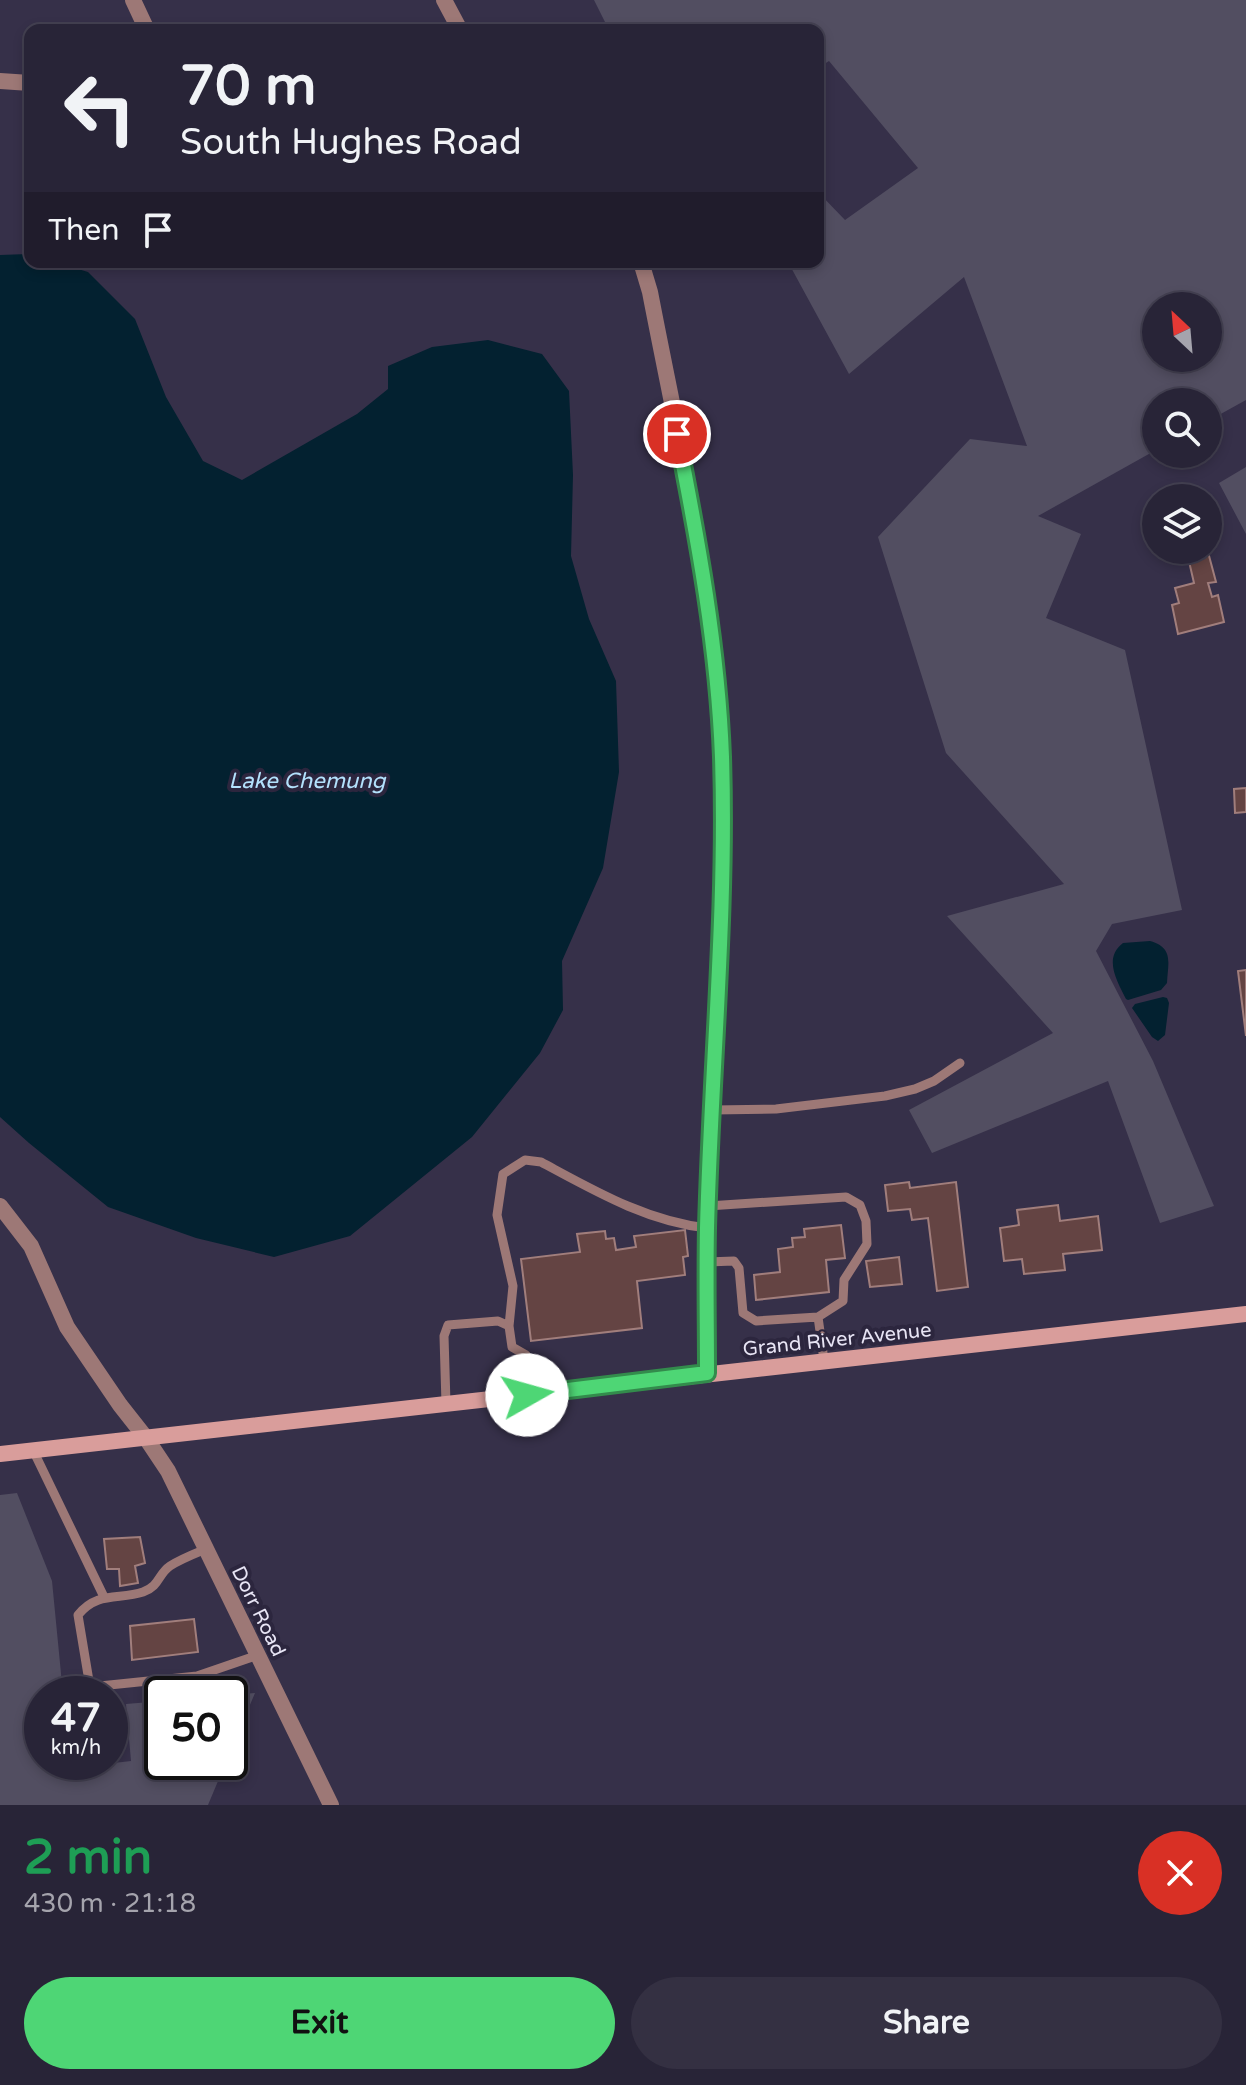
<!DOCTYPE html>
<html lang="en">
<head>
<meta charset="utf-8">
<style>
  :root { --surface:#282437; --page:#343042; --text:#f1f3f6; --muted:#a5a4ad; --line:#444152; --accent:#4ed675 }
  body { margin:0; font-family:"Varela Round",sans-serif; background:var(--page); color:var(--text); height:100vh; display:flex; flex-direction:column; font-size:30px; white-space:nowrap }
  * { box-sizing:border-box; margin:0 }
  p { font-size:26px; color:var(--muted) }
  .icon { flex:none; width:44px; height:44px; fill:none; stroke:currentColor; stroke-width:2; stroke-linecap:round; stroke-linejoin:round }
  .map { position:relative; height:1805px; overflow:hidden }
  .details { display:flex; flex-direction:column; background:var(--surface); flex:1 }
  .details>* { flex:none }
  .top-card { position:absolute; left:24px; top:24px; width:800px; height:244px; border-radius:16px; box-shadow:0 4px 12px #0003,0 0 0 2px var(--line); background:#282437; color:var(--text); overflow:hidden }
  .needle { width:52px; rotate:334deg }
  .controls { position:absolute; left:1142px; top:292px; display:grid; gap:16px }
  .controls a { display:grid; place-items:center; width:80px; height:80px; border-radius:50%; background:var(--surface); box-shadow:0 4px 12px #0003,0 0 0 2px var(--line); font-size:40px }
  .speed { position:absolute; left:24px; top:1676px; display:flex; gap:16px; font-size:40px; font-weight:700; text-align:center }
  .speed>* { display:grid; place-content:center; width:104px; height:104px; border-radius:50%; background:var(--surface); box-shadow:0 4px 12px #0003,0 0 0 2px var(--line); line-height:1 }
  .speed small { font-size:20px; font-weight:400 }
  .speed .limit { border:4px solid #111; border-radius:12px; background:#fff; color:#111 }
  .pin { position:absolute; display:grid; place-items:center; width:68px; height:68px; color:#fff; margin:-34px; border:4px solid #fff; border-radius:50%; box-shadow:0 2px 8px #0007 }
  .me { position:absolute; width:88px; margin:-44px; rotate:83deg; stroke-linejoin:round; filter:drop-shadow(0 0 6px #0008) }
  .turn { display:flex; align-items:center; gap:28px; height:168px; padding:0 24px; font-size:36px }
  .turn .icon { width:104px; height:104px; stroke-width:2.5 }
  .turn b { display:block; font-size:56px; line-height:68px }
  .then { display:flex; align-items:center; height:76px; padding:0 24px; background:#0003; gap:16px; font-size:30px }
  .round { display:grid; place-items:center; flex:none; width:84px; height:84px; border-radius:42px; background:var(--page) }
  .headline { display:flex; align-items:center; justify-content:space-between; height:136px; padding:0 24px }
  h1 { font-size:48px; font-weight:800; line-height:60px; color:#1e9e55 }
  .cta { display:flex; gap:16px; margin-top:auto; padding:16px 24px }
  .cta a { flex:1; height:92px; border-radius:48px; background:var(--accent); color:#111; font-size:32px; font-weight:800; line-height:92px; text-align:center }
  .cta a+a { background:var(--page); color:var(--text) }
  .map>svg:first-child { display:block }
  .green { fill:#524e61; fill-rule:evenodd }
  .water { fill:#032130 }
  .building { fill:#644443; stroke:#a17e7c; stroke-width:2 }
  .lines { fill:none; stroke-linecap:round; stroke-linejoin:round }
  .service { stroke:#9d7876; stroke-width:9 }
  .minor { stroke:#9d7876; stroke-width:16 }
  .tertiary { stroke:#9d7876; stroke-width:16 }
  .secondary { stroke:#d99d9b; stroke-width:16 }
  .route-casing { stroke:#338b4c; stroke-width:20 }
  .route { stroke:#4ed675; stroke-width:14 }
  .labels { text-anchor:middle; stroke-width:8; stroke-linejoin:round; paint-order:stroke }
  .street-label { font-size:20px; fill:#e8e5f5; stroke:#2c263e }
  .water-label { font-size:22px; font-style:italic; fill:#b3e1fc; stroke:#2c263e }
</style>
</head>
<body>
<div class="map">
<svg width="1246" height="1805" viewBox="0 0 1246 1805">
  <rect width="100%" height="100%" fill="#363049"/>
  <path class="green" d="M594,0H1246V400L1208,421V402H1156V450L1038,516L1081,534L1046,618L1125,650L1182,910L1112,924L1096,951L1153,1061L1214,1206L1160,1223L1108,1081L932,1153L909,1110L1053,1033L947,916L1064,884L946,753L878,537L970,439L1027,446L964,277L849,374L788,262H818V192L845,220L918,168L829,61L818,68V30H609ZM1208,306V358H1156V306Z
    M1246,467V534L1219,483Z
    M17,1493L52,1581L63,1694H42V1762H69L70,1768L131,1761L126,1704L162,1701V1762H226L208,1805H0V1495Z
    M255,1693L230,1752V1695Z"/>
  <path class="water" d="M28,254H30V262H55L88,272L135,319L166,397L203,461L242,480L357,414L388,389V366L432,347L488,340L542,354L569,391L573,475L571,556L589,619L616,681L619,772L603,868L562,961L563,1010L540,1053L472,1137L350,1236L274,1257L196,1238L108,1207L29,1143L0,1117V255Z
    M1150,941C1174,948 1168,962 1167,983L1161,990L1128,1000L1126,999C1117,981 1103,958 1123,943Z
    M1163,997L1167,998L1169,1003L1165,1035L1158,1041L1152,1037L1132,1008L1135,1004Z"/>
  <path class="building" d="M1208,552L1216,582L1208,583L1212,597L1218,595L1224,622L1178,634L1172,605L1179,603L1175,588L1194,583L1188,557Z
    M1246,788V812L1235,813L1234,789Z
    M1246,970V1036L1238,971Z
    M909,1182L910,1188L956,1182L968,1287L937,1291L928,1218L912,1220L910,1209L888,1211L885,1185Z
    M1058,1205L1060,1221L1098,1216L1102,1250L1063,1254L1065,1270L1024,1274L1022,1259L1004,1261L1000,1228L1019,1225L1017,1210Z
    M841,1225L845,1258L826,1260L829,1292L756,1300L754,1275L780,1272L778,1249L793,1247L792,1238L805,1237L804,1229Z
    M685,1230L688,1256L683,1257L685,1275L637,1281L642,1328L531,1341L521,1259L580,1252L577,1234L605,1231L606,1239L614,1238L616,1250L636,1247L634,1236Z
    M899,1257L902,1284L870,1287L866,1261Z
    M140,1537L145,1563L135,1566L138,1583L120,1586L119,1569H107L104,1539Z
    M194,1619L198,1652L132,1660L130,1626Z"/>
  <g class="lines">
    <path class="service" d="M713,1110L776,1109L885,1096L915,1089L934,1081L960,1063
      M708,1206L846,1197L860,1205L866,1221L867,1244L844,1280L843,1301L818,1317L824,1360
      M707,1262L734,1261L739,1268L743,1313L756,1321L818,1317
      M509,1326L513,1286L497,1215L503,1174L525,1160L541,1162C595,1191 646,1221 707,1228
      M446,1404L444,1336L448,1325L498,1321L509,1326L512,1347L526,1355L527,1395
      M33,1450L104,1597
      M206,1549C194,1554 181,1559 170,1566C158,1574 160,1586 143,1592C119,1600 97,1591 78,1615L90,1687L197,1676L258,1655"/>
    <path class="minor" d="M133,0L147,30
      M444,0L460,30
      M0,1206L31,1246L67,1327L120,1405L146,1438"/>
    <path class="tertiary" d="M0,81L30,83
      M641,262L650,292C679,443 717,602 722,757C727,914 711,1071 707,1228C706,1276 707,1325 707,1373
      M146,1438L168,1471L331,1805"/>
    <path class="secondary" d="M0,1454L1246,1314"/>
  </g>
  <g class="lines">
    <defs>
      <path id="route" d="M527,1395L707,1373C707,1325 706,1276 707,1228C711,1071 727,914 722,757C718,648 698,540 677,434"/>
    </defs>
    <use href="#route" class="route-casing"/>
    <use href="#route" class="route"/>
  </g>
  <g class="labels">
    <g class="street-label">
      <text transform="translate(837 1339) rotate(-6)" y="7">Grand River Avenue</text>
      <text transform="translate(259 1611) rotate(64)" y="7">Dorr Road</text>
    </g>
    <g class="water-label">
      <text x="307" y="788">Lake Chemung</text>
    </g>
  </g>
</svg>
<div class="controls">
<a><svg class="needle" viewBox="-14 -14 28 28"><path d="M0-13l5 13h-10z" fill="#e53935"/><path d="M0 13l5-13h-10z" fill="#a5a4ad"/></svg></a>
<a><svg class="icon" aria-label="search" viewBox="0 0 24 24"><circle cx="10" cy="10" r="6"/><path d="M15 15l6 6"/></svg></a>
<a><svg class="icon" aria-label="layers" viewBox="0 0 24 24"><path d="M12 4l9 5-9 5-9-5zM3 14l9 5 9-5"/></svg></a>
</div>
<div class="speed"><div>47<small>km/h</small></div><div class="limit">50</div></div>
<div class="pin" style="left:677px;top:434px;background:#d93025"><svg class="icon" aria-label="arrive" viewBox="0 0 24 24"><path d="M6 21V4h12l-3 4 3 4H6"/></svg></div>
<svg class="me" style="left:527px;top:1395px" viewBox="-20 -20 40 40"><circle r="19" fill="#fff"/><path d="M0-13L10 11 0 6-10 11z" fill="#4ed675"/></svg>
<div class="top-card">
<div class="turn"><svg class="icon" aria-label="left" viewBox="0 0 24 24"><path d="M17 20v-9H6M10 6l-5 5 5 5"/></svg><div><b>70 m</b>South Hughes Road</div></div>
<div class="then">Then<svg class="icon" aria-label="arrive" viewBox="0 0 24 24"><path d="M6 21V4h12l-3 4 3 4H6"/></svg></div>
</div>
</div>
<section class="details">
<div class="headline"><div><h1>2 min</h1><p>430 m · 21:18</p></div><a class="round" style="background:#d93025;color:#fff"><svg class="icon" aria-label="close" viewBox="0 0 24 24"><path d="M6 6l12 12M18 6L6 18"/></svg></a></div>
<div class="cta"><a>Exit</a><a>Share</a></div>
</section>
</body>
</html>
